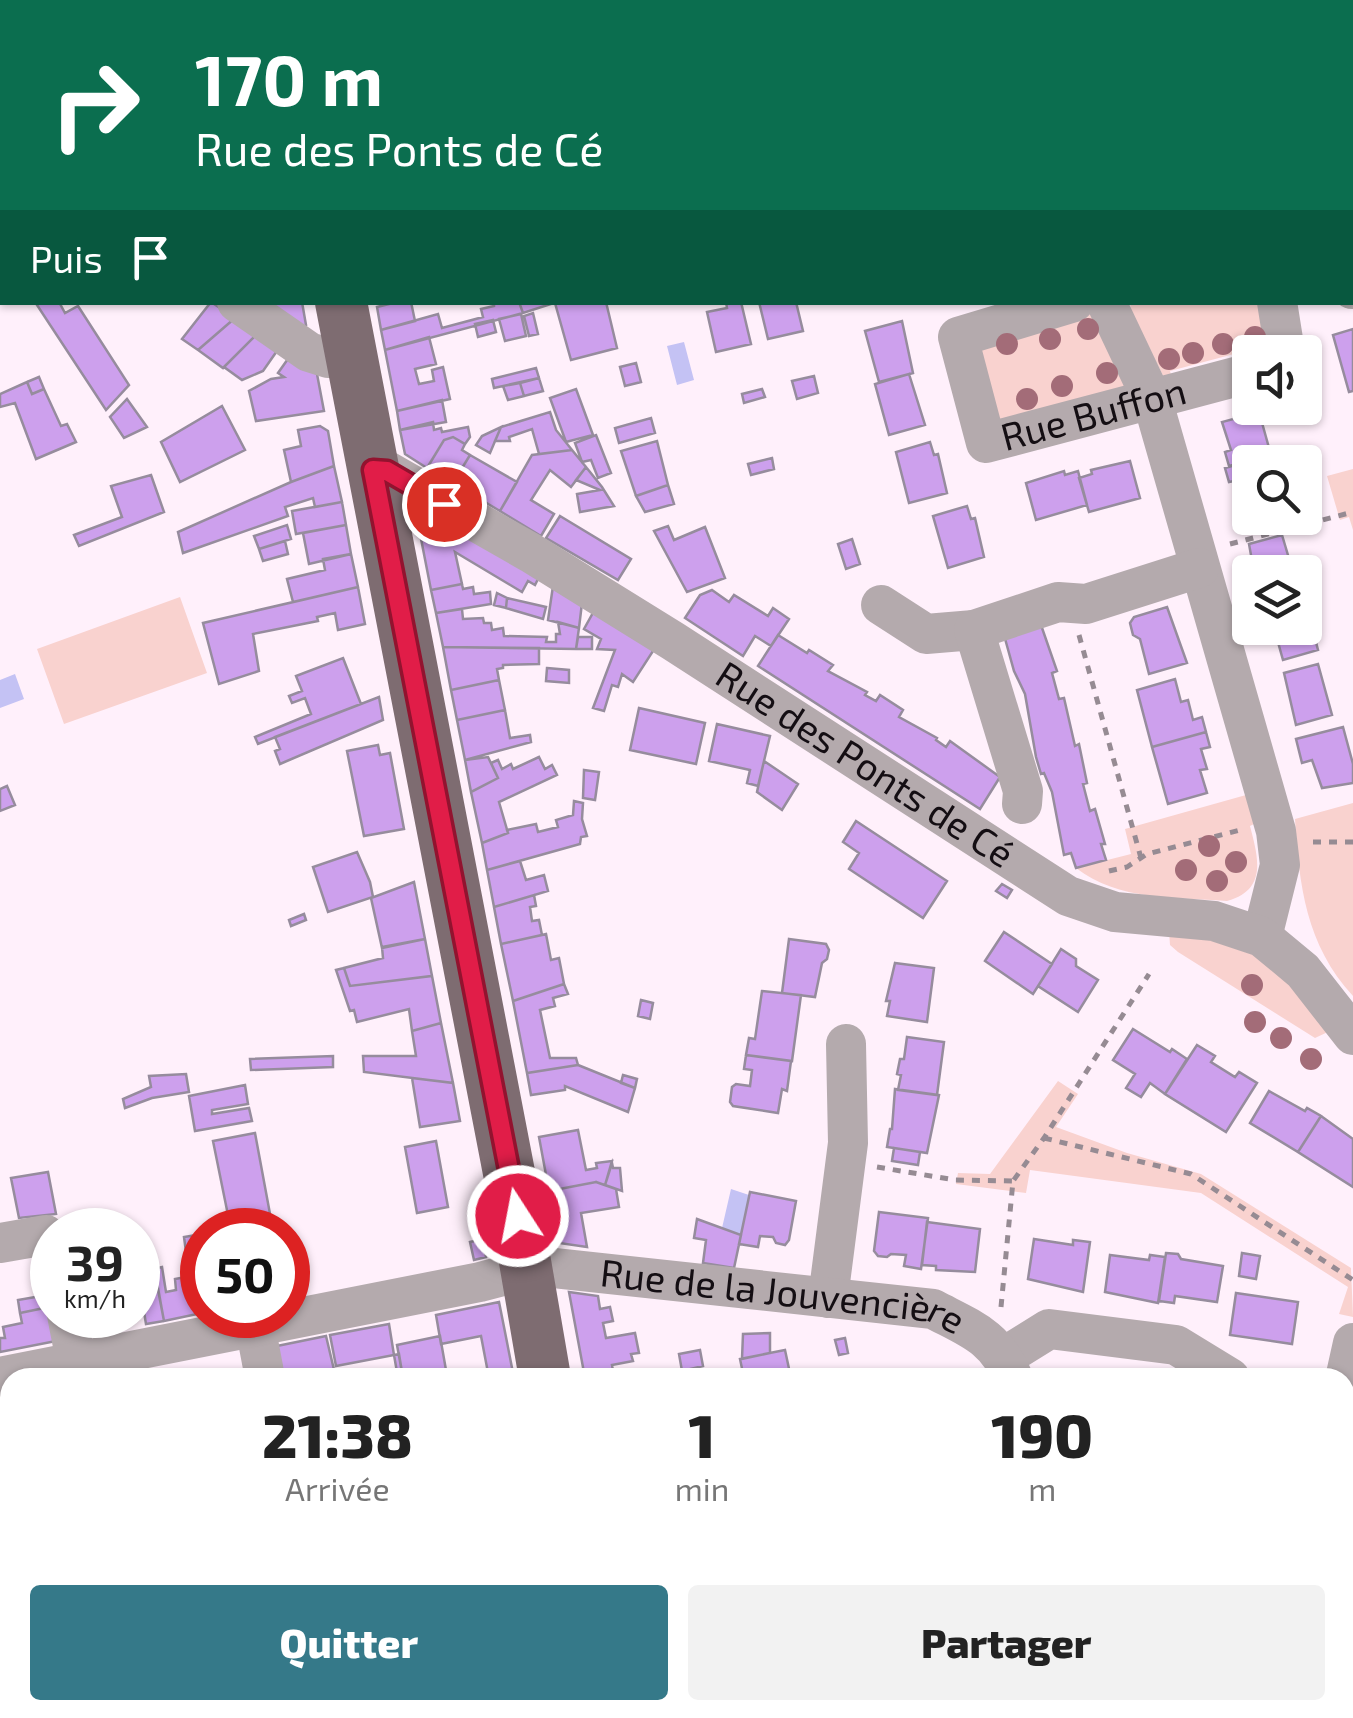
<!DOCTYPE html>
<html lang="fr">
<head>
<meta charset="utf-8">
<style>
  :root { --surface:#fff; --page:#f2f2f2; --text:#222; --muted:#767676; --accent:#357989 }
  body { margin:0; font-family:"Exo 2",sans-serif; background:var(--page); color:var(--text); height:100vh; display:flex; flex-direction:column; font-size:38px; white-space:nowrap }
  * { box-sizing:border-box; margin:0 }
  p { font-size:32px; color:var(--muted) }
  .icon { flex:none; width:55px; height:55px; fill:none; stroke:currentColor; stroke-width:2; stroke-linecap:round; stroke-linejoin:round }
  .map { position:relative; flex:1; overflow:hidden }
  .sheet { position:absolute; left:0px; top:1368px; width:1355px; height:352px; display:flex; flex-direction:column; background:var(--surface); border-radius:30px 30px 0 0; box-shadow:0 2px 8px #0004 }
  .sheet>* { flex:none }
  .banner { position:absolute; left:0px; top:0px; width:1355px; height:305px; box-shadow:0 2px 8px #0004; background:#0b6e4f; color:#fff; overflow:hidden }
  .buttons { position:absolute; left:1232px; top:335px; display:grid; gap:20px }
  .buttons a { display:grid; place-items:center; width:90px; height:90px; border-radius:10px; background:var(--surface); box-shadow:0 2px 8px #0004; font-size:50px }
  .speed { position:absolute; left:30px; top:1208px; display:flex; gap:20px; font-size:50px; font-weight:700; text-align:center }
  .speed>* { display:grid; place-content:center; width:130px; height:130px; border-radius:50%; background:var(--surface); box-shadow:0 2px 8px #0004; line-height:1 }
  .speed small { font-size:25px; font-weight:400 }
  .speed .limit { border:15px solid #d22; background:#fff; color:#111 }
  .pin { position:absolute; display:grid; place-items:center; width:85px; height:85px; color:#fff; margin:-42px; border:5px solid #fff; border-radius:50%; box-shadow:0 2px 10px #0007 }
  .me { position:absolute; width:110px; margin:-55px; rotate:349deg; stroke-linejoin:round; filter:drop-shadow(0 0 8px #0008) }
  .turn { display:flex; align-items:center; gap:35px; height:210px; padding:0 30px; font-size:45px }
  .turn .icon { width:130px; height:130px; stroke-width:2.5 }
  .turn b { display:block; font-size:70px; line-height:85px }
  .then { display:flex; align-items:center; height:95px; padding:0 30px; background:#0003; gap:20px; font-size:38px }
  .eta { display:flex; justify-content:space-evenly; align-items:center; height:170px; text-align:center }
  .eta b { font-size:60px; font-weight:800; line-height:70px }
  .button { display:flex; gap:20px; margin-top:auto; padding:20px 30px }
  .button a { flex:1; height:115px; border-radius:10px; background:var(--accent); color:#fff; font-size:40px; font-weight:800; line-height:115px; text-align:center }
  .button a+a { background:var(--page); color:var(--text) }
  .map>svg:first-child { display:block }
  .green { fill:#f9d2cf }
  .water { fill:#c4c2f4 }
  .building { fill:#cda0ed; stroke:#968c9d; stroke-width:2.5 }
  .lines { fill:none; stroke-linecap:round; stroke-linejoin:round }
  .path { stroke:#968b93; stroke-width:5; stroke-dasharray:8 8; stroke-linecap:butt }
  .minor { stroke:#b4aaad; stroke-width:40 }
  .major { stroke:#7e6c71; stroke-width:52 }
  .tree { fill:#a36c78 }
  .route-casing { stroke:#92132f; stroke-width:25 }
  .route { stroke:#e11d48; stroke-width:18 }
  .labels { text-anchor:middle; stroke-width:8; stroke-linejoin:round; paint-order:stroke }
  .street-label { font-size:38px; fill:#140e13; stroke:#fff }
</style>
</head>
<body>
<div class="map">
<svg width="1353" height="1718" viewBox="0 0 1353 1718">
  <rect width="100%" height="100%" fill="#fff0fb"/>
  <path class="green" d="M1130,303H1260L1265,349L1263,352L1249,350L1170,371L1173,383L1167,384L1131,311Z
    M1093,312L1125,386L999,429L973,343Z
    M1353,469V530L1349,517L1340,520L1327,476Z
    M180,597L207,673L64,724L37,649Z
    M1246,795L1256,823L1250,826C1258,857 1268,890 1227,901C1174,897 1119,901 1076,868L1131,854L1125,829Z
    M1353,803V996C1306,945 1299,885 1295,819Z
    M1169,931L1237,943L1284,972L1330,1031L1315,1038L1178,952L1170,945Z
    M1058,1081L1078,1094L1056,1127L1127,1153L1201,1174L1351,1268L1353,1317L1339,1314L1348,1287L1201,1193L1030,1170L1026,1193L956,1184L958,1173L990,1174Z
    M1345,1551L1353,1552V1626L1345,1632Z"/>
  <path class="water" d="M684,342L694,380L677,385L667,346Z
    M15,674L24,699L0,708V680Z
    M731,1189L749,1195L741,1235L722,1228Z"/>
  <path class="building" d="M11,0H60L61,2H12Z
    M154,0H208L209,2H154Z
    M525,0H579L580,2H526Z
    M35,302H59L65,313L78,306L129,385L106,410Z
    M211,302L235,318L198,350L182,339Z
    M261,302H302L306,325L298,328Z
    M397,302H411L415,321L381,330L377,307Z
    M494,302H519L523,313L385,350L381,330L438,314L442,328L483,317L481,309L494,306Z
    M519,302H557L523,313Z
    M606,302L617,348L571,360L555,303Z
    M726,302H741L751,344L716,352L707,312L727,308Z
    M759,302H796L803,331L768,339Z
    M533,313L538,334L529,336L524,316Z
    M521,314L526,336L505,341L499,319Z
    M235,318L257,334L223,368L198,350Z
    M493,320L496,332L478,337L475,324Z
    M902,321L913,373L879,382L865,331Z
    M1353,329V391L1349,392L1333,335Z
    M257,334L279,348L263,371L242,380L224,367Z
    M429,337L436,364L415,369L419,384L434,381L432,370L443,367L450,399L397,411L385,350Z
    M290,356L317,374L324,411L256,421L249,391L271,379L284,377L278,373Z
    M636,363L641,382L625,386L620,367Z
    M536,368L539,378L494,388L492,379Z
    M909,374L925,425L889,435L875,384Z
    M814,376L818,393L797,399L792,381Z
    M39,377L44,389L32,394L27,382Z
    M539,378L543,391L524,396L520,383Z
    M27,382L32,394L44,389L61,426L67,424L76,442L36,459L15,403L0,407V394Z
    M520,383L524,396L508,400L503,386Z
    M576,389L593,435L566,442L550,398Z
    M762,389L765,397L744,403L742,394Z
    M127,399L147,427L124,438L110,417Z
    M442,400L446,422L400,430L397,411Z
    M222,406L245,450L180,482L161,442Z
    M550,412L556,430L572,450L539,454L532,429L509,437L510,441H495L501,427Z
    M1259,412L1271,455L1229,466L1225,452L1231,450L1222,422Z
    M651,418L655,433L619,443L615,428Z
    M433,422L434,430L441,428L442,432L468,427L470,437L465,444L453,437L444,440L427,468L405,454L400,430Z
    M320,426L328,431L334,466L291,482L284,450L301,446L298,430Z
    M501,427L490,453L476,445L482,436Z
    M596,435L611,473L598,478L591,460L582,462L575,443Z
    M453,437L465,444L462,450L470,455L453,483L427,468L444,440Z
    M657,441L668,485L636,496L621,451Z
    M930,442L934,455L938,454L947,493L909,503L896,452Z
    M572,450L586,467L571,487L550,470L531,500L554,514L541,536L500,511L532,455Z
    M470,455L517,482L500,511L453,483Z
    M1266,456L1268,462H1250V507L1242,509L1234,481L1229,482L1225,468Z
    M772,458L774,469L751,475L748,464Z
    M1130,461L1140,498L1089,512L1079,478L1092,474L1091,470Z
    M334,466L342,502L315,507L313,498L285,507L288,516L183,553L178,532L291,482Z
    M586,467L602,487L614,506L580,512L577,494L600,490L576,480Z
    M1064,471L1065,475L1078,471L1087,505L1036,520L1026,483Z
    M151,475L164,512L79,546L74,535L122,517L111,486Z
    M668,485L674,504L645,512L636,496Z
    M342,502L346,525L296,534L292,511Z
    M967,506L971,519L975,518L984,557L948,568L933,516Z
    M424,507L539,577L535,585L528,581L522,592L455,552L462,584L431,590L416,513Z
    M560,516L631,559L618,580L546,538Z
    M287,525L291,539L259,549L254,536Z
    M346,525L351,554L309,564L303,533Z
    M668,526L674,540L705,527L725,578L687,592L654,531Z
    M1282,535L1293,572H1254L1249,544Z
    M852,539L860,564L846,569L838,544Z
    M285,541L288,554L263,561L259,549Z
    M351,554L358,587L293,602L287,579L325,570L323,559Z
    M462,584L463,589L473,587L474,594L490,592L491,604L436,613L431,590Z
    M553,586L582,603L579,628L548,620Z
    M358,587L365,624L338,630L335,613L317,617L318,621L253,634L259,671L219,684L203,623Z
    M712,590L729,602L734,595L768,616L773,608L789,619L771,646L755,636L743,656L685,618L700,595Z
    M497,593L507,598L506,608L494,605Z
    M507,598L546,607L543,619L506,608Z
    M1305,600L1318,650L1283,660L1274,628H1305Z
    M1167,607L1187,663L1149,674L1140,639L1133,635L1130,623L1134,617Z
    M462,609L463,619L483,618L484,623H491L492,630L503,628L504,636L547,637L546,642H556V634H560L558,622L579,628L576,649L443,647L436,613Z
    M594,611L655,648L633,682L622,674L618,687L612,685L604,711L593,708L615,650L597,649L601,639L584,629Z
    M1041,625L1057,671L1052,673L1059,699L1064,698L1075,746L1079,744L1087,783L1083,784L1090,811L1095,809L1105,844H1101L1106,860L1076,868L1071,853L1064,855L1052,792L1044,773L1041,774L1036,757L1025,694L1014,671L1004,635Z
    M778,635L807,653L809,650L833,665L828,671L867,692L865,695L876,701L880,695L903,710L899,717L937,738L936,740L946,747L950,741L1000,777L980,809L758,666Z
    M578,637H592V649H576Z
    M443,647L539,648V664L503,665V668L497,669L499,680L451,690Z
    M343,658L361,704L258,744L255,737L311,714L305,698L292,703L289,696L302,691L296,676Z
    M1318,664L1332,715L1296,725L1284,673Z
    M547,668L569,670V683L546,681Z
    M1175,679L1181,702L1188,700L1193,720L1202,717L1206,732L1152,747L1137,690Z
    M499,680L505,710L457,720L451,690Z
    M379,697L383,720L280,764L275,751L280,749L275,737Z
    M639,708L705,723L696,764L630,750Z
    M505,710L510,738L530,735L531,742L465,760L457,720Z
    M717,724L770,736L758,786L747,783L750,770L709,761Z
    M1343,727L1353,764V783L1322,788L1312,760L1302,763L1296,739Z
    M1206,732L1210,747L1201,749L1207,769L1200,770L1207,793L1168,804L1152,747Z
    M378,745L380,755L390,753L404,829L364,836L347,751Z
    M488,757L498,778L471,792L465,760Z
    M539,757L545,769L552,765L557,775L499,802L508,833L482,843L471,792L498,778L491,763L498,760L502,769L511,764L513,769Z
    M764,761L798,784L782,810L757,792Z
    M584,770L599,772L595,800L583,798Z
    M7,786L15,805L0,811V789Z
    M574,801L583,803L582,819L587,836L581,837L580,844L487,870L482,843L508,833L507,830L536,824L538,832L558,827L556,820L573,815Z
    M856,821L947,881L923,918L849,869L859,853L843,842Z
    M357,852L370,882L373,897L328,912L313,867Z
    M520,861L526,880L544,875L548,891L494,907L487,870Z
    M414,882L425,939L382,948L371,898Z
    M1002,884L1012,890L1007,898L996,891Z
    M534,895L536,906L530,907L532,921L539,920L542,935L501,944L494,907Z
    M304,914L306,920L291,926L289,920Z
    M1004,932L1052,964L1033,994L985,961Z
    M546,934L551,960L559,958L564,984L513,1001L501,944Z
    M425,939L432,976L350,986L344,968L383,958L382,947Z
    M789,939L826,944L829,950L827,959L822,963L815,997L782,993Z
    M1061,949L1076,959V966L1098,980L1078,1012L1038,986Z
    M895,963L934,968L927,1022L887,1016L890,1001H886Z
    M344,968L350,986L432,976L441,1023L412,1031L409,1009L357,1022L354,1010L350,1011L336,970Z
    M564,984L568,994L553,998L555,1006L540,1010L550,1058H576L578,1065L527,1073L513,1001Z
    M762,991L801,995L792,1061L746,1055L749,1038L755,1039Z
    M641,1000L653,1003L650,1019L638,1016Z
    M441,1023L453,1083L364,1072L363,1056H416L412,1031Z
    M1133,1029L1170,1052L1172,1049L1187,1059L1165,1094L1150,1083L1141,1097L1126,1088L1135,1074L1113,1060Z
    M907,1037L944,1042L937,1095L898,1090L901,1075L897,1074L900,1059H904Z
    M1197,1045L1215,1056L1211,1062L1235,1077L1239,1072L1257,1083L1226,1132L1165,1094Z
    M746,1055L791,1061L787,1091L782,1089L778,1113L733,1106L730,1102L732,1087L736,1084L750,1086L752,1070L744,1069Z
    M333,1056V1067L251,1070L250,1059Z
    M578,1065L635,1088L628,1112L565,1086V1090L531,1095L527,1073Z
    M186,1074L189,1092L152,1098L125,1108L123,1099L151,1087L149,1076Z
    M623,1075L637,1079L635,1088L621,1083Z
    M412,1078L453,1083L460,1121L420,1127Z
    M245,1085L248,1104L212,1110V1114L249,1108L252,1121L195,1131L189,1096Z
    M895,1089L939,1095L927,1153L887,1147L890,1129H892Z
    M1269,1091L1305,1111L1307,1108L1321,1116L1298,1152L1250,1123Z
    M1321,1116L1353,1139V1187L1298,1152Z
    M578,1130L586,1170L597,1168L596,1163L612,1161L605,1185L596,1182L549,1191L539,1137Z
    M255,1133L273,1230H231L213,1141Z
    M436,1141L448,1207L417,1213L405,1147Z
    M894,1148L920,1152L918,1165L892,1161Z
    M612,1163L613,1168H620L622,1191L605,1185Z
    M48,1172L56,1214L19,1218L11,1178Z
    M596,1182L616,1189L619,1207L581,1213L587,1247L559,1243L549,1191Z
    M750,1192L796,1201L789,1240L785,1245L776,1243L773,1237L760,1236L758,1247L739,1244Z
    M879,1212L928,1218L921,1269L904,1266L906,1255L891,1254L887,1257L878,1256L874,1251Z
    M697,1219L741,1235L734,1268L703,1263L706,1240L694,1238Z
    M927,1222L980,1229L975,1272L936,1270V1266L922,1265Z
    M202,1234V1248L186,1252L184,1237Z
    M483,1239L486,1257L474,1260L470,1242Z
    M1034,1239L1073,1245V1240L1090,1242L1083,1292L1028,1279Z
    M150,1244L164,1321L146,1324L138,1275V1246Z
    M1166,1253L1178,1254L1181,1259L1223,1266L1217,1302L1175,1296L1174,1303L1159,1301Z
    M1242,1253L1260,1256L1256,1279L1239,1276Z
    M1110,1255L1149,1260L1150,1255L1165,1257L1158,1303L1105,1292Z
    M162,1267L166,1292L176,1290L175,1279L186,1277L189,1288L202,1285V1313L164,1321L154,1269Z
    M569,1292L598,1296L600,1309L610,1307L613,1321L603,1323L606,1338L635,1333L639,1353L631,1354L633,1361L612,1365L614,1377L585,1378Z
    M1236,1293L1298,1302L1292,1344L1230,1335Z
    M47,1295L49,1307L20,1313L18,1300Z
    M499,1302L504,1327L514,1378H489L481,1336L441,1344L436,1315Z
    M49,1307L56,1341L0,1352V1338H5L3,1327L22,1323L20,1313Z
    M74,1315H101L104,1332L77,1338Z
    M389,1324L394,1355L336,1366L330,1335Z
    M770,1333V1353L742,1359L743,1334Z
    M326,1336L335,1374L305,1378L303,1370L283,1374L277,1346Z
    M440,1336L446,1370L403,1378L397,1345Z
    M845,1338L848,1353L839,1355L835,1340Z
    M700,1350L703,1366L682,1371L679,1354Z
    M785,1350L791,1378H744L740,1359Z
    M399,1354L403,1378H398L394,1355Z
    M1120,1370L1121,1378H1085Z
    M1345,1439L1353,1440V1483L1345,1482Z
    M3,1606L10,1641V1665L0,1666V1607Z
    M288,1710H309L307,1718Z
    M352,1710H379L380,1718H353Z
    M483,1710H579L580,1718H444Z
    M651,1710H755V1712H745V1718H652Z
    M985,1710H1025L1026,1714L1032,1713L1033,1718H986Z
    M1132,1710H1184L1186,1718H1134Z"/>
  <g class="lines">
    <path class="path" d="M1230,544L1353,512
      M1079,635L1141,858
      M1313,842H1353
      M1109,871L1127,867L1147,854L1240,830
      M1044,1138L1191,1174L1353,1280
      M877,1167L955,1180L1013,1181
      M1001,1307L1013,1181L1044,1138L1149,974
      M1345,1601L1353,1596
      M1250,1718L1257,1710"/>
    <g class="minor">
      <path d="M488,0L490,2"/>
      <path d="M1024,0V2"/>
      <path d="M1338,0L1339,2"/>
      <path d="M1213,2L1233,0"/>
      <path d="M1352,49L1353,50"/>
      <path d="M0,137L2,139"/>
      <path d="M1352,289H1353"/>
      <path d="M237,302L309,352L328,358L352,357"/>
      <path id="s1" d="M1074,302L958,337L986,443L1250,373"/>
      <path d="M1106,302L1152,399L1276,831L1280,865L1262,937"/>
      <path d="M1277,302L1285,352"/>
      <path id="s2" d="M373,470L387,471L531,553L673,641L1068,896L1115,912L1214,921L1262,937L1303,971L1353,1035"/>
      <path d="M881,605L926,634L974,630"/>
      <path d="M1022,804L1023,791L974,630L1058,602L1086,604L1199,568"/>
      <path d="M0,1243L46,1235L51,1239L52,1245"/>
      <path d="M828,1298L848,1143L846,1044"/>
      <path d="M67,1315L76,1361"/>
      <path d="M255,1325L265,1378"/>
      <path d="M1004,1357L1049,1329L1176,1345L1230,1378"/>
      <path id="s3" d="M0,1377L480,1282L525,1270L554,1268L933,1309C971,1329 995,1336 1013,1378"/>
      <path d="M1345,1379L1353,1343"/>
      <path d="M1082,1710L1083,1718"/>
    </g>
    <path class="major" d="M286,0V2
      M341,302L516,1209L545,1378
      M612,1710L614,1718"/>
  </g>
  <g class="tree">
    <circle cx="1088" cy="329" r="11"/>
    <circle cx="1255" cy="337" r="11"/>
    <circle cx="1050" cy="339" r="11"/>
    <circle cx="1007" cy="344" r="11"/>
    <circle cx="1223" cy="344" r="11"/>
    <circle cx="1193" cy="353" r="11"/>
    <circle cx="1169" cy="359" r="11"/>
    <circle cx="1107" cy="373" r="11"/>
    <circle cx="1062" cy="386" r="11"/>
    <circle cx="1027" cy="399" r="11"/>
    <circle cx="1209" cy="846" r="11"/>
    <circle cx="1236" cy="862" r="11"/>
    <circle cx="1186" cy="870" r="11"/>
    <circle cx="1217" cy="881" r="11"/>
    <circle cx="1252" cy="985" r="11"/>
    <circle cx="1255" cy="1022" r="11"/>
    <circle cx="1281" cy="1038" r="11"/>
    <circle cx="1311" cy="1059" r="11"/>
  </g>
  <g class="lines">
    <defs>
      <path id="route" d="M444,504L387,471L373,470L518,1216"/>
    </defs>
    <use href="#route" class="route-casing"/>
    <use href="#route" class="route"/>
  </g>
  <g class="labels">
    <g class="street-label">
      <text dy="13" stroke="none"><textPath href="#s1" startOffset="342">Rue Buffon</textPath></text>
      <text dy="13" stroke="none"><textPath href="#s2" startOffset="575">Rue des Ponts de Cé</textPath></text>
      <text dy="13" stroke="none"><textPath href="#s3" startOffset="795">Rue de la Jouvencière</textPath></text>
    </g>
  </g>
</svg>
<div class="buttons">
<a><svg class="icon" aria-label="sound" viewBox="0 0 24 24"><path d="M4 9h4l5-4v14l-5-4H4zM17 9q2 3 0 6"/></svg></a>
<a><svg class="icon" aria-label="search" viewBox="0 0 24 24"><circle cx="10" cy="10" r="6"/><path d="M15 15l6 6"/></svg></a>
<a><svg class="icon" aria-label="layers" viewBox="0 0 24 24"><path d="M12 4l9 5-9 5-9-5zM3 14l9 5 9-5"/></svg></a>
</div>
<div class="speed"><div>39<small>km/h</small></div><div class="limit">50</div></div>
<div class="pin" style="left:444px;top:504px;background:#d93025"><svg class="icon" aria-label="arrive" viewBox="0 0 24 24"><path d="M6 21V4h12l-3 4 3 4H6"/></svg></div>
<svg class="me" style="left:518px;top:1216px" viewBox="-20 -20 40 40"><circle r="17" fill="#e11d48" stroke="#fff" stroke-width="3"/><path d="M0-11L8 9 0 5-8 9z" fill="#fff"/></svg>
<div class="banner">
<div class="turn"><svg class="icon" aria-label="right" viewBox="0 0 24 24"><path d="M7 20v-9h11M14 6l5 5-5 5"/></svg><div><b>170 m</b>Rue des Ponts de Cé</div></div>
<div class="then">Puis<svg class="icon" aria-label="arrive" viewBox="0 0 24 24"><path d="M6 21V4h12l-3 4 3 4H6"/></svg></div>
</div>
<section class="sheet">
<div class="eta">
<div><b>21:38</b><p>Arrivée</p></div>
<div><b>1</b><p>min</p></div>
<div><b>190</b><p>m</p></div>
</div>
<div class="button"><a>Quitter</a><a>Partager</a></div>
</section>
</div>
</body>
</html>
